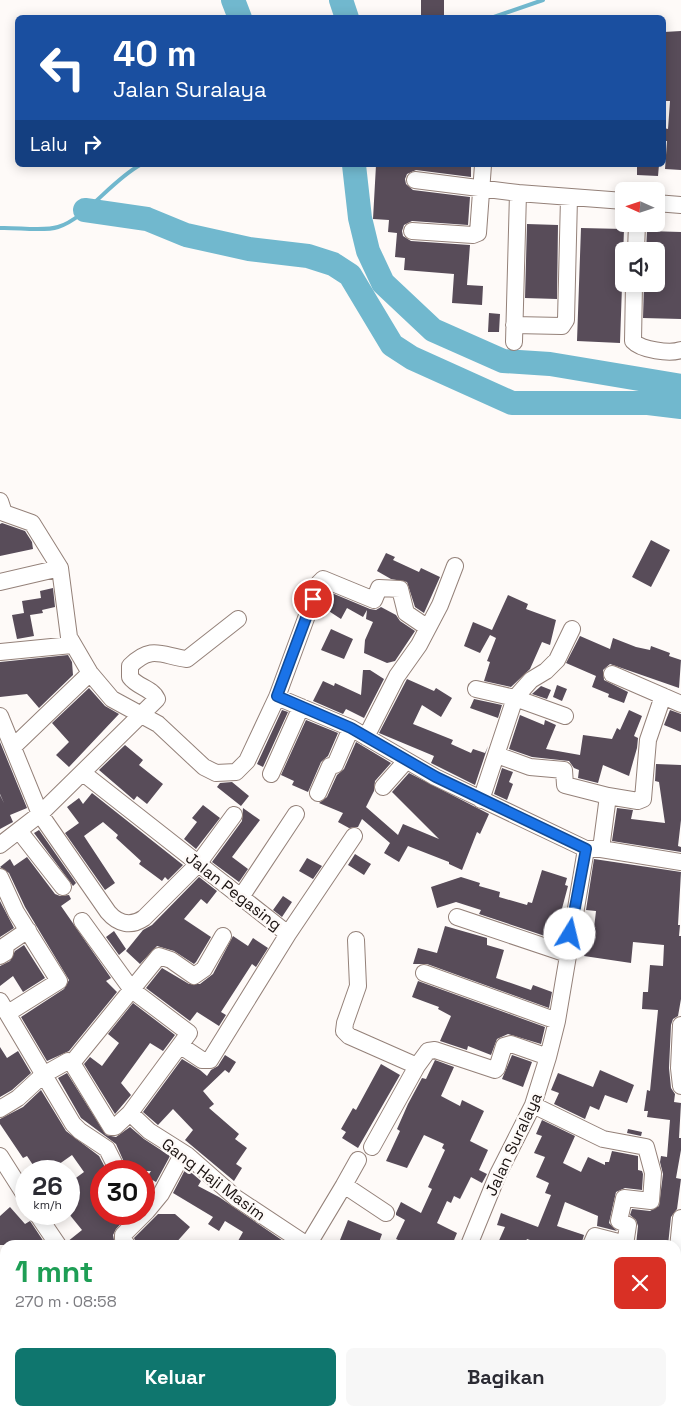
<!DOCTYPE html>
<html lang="id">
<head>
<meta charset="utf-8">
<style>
  :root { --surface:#fff; --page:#f7f7f7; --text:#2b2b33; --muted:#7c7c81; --accent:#0f766e }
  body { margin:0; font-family:"Space Grotesk",sans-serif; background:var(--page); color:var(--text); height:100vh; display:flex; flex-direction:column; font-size:19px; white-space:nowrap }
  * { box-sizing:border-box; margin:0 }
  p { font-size:16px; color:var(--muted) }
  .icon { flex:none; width:28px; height:28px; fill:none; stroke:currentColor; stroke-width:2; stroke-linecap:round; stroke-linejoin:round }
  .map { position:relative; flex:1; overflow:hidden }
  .details { position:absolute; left:0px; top:1240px; width:681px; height:176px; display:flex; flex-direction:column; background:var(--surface); border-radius:15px 15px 0 0; box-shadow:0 2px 12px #0003 }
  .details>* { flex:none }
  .banner { position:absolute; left:15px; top:15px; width:651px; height:152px; border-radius:8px; box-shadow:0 2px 12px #0003; background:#1a4fa0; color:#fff; overflow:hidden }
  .needle { width:32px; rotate:273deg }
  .fabs { position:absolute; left:615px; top:182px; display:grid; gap:10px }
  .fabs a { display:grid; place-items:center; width:50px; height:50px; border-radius:8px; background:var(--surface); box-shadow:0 2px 12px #0003; font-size:25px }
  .speed { position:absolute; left:15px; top:1160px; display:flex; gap:10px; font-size:25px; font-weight:700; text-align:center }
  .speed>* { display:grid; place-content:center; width:65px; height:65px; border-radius:50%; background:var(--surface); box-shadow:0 2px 12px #0003; line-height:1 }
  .speed small { font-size:12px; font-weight:400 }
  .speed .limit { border:8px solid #d22; background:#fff; color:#111 }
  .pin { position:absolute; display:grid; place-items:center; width:42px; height:42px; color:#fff; margin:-21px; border:2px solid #fff; border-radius:50%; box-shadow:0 1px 5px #0007 }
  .me { position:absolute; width:55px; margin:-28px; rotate:9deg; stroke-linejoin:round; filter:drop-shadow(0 0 4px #0008) }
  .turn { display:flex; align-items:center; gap:18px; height:105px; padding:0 15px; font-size:22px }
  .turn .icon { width:65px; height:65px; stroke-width:2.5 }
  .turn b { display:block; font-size:35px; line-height:42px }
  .then { display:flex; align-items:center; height:48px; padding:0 15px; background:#0003; gap:10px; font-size:19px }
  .round { display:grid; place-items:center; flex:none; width:52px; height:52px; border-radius:8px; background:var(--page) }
  .head { display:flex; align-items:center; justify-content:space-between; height:85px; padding:0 15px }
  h1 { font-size:30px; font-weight:700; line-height:38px; color:#1e9e55 }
  .button { display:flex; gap:10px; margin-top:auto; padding:10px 15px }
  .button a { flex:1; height:58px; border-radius:8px; background:var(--accent); color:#fff; font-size:20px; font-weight:700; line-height:58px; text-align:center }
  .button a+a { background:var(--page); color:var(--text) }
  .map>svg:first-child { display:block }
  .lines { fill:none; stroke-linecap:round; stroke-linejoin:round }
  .stream { stroke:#71b8ce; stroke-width:4 }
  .river { stroke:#71b8ce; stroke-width:24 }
  .building { fill:#584c59 }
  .minor-casing { stroke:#948179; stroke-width:18 }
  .minor { stroke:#fff; stroke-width:16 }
  .route-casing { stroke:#114b97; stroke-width:12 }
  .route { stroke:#1a73e8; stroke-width:9 }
  .labels { text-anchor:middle; stroke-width:5; stroke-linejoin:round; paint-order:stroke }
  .street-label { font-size:16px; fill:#1a1210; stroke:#fefaf8 }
</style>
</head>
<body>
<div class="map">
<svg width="681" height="1416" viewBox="0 0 681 1416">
  <rect width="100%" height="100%" fill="#fefaf8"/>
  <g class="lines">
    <path class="stream" d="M491,18L543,0
      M0,228C16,227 43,232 58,227C85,219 111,181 140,165"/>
    <path class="river" d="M233,0L240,18
      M341,0L347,18
      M354,165L360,218L368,251L383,283L433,330L503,361L550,364L681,386
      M85,210L147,219L186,235L249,249L308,256L333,264L350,275L392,345L412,358L512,403H648L681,407"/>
  </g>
  <path class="building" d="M421,0H444V17L421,18Z
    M681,31V170L665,169L667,141H664V128L668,129L670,101H664V32Z
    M376,165H471V177L416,170L407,174L405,179L406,184L413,190L470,197L468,225L412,221L404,225L402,231L403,236L411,241L470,245L467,285L483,286L482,305L452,303L454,274L404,270L405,258L395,257L397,233L388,232L389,220L373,219Z
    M637,165H659L658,176L637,175Z
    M527,224L558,225L557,299L525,298Z
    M581,228L624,229L620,343L577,341Z
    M647,231L681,232V319L643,318L644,284H656V251H646Z
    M489,313L500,314L499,332H488Z
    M2,523L25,531L32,542L33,549L0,556V524Z
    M651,540L670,550L651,587L632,577Z
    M386,553L395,557L393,560L419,572L421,568L440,577L424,613L415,607L407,582L391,579L377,571Z
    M53,588L55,607L42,610L43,613L30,615L34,636L17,639L12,615L24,613L22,601L41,598L40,591Z
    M327,591L370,609L376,610L381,607L396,615L400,621L415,631L395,661L387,663L364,653L365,640L373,622L366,619L367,610L363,617L347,608L341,619L321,606Z
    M508,595L528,604L526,609L556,620L550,645L542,642L530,669L511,687L484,681L490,662L487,661L496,638L490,635L480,653L464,646L473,622L492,630Z
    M331,629L353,639L344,659L321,650Z
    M580,636L610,649L613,638L636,647L650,650L651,646L670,653L669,656L681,660L679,688L610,664L603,670L604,680L628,692L624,703L608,697L609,694L592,687L596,676L566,663Z
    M68,655L72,662L73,675L39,708L27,694L0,697V662Z
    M363,670H370L384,679L364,718L346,709L343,714L313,701L323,681L334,686L335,683L361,695Z
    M407,679L434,691L436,688L452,698L441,717L422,705L413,724L453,740L451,744L471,753L473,749L485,753L488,746L475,785L431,763L434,756L379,733Z
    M557,685L567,689L562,701L553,697Z
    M541,686L551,690L547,699L532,694Z
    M89,688L105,706L119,714L69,767L56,755L69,742L52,723Z
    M474,699L502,705L498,718L470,708Z
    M282,710L288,712L263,767L257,764Z
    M629,710L642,716L634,736L638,738L637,748L629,776L603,765L598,783L578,778L579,770L574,768L569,761L532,757L509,749L520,715L544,725L545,720L556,725L546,749L580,755L583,735L612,739L617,728L620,730Z
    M670,710L681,714V732L664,725Z
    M306,720L338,733L328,756L321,762L308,792L292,785L294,781L281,775Z
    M0,742L27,808L10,815L13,822L0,829V795L4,803L0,794Z
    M356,742L391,763L375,781L374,791L366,807L398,835L403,824L439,839L392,792L409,773L489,814L480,834L477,832L462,870L449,864V862L408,846L399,862L384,853L390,843L362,819L358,827L349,828L338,822L343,813L319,803L327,797L337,775L344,769Z
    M125,745L143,760L139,765L163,784L147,804L137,796L134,800L99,770Z
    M656,764L681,765V820L678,846L681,847V852L612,841L617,808L633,810L631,819L665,823L659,782L655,781Z
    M502,768L513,772L509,782L513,784L507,800L494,794Z
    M232,782L249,796L241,806L217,787L220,783Z
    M92,793L183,865L168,880L165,877L162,881L139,864L141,861L116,838L118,835L103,822L84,836L115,883L105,890L65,833L79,823L67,807L79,798L83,804Z
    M203,805L220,818L196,849L184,839L197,822L192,818Z
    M243,808L260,820L232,857L248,869L239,882L212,862L242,821Z
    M39,830L76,883L73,886L34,833Z
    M355,854L371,864L364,875L348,865Z
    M27,857L55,894L60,896L69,895L71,899L61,906L111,978L106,981L117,992L69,1051L47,1061L21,1017L64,989L69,980L25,907L9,873L0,867L10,859L14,866Z
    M307,858L322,866L313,879L299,871Z
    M594,859L681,872L678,925H680L679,936H681V999L678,1016L673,1019L671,1025L669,1068L671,1088L675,1094L674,1102L681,1103L679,1138H681V1150L676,1178L681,1179L677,1209L671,1217L668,1245H636L638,1226L636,1220L630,1215L632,1209L650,1211L659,1206L663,1174L660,1162L661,1156L667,1157L670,1120L647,1117L648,1111H644L647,1090L650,1091L658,1010L642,1009L643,992H648L650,965L663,966L664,945L633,942L631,963L584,956L587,936L593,937L596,911L586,910Z
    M542,870L567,878L565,885L568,886L556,931L562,933L560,941L479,914L481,910L456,902L437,908L431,887L461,877L480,883L479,886L500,892L499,897L527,905L528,902L532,903Z
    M199,877L217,891L207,904L201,899L184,919L211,937L196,962L194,964L174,951L157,946L140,964L126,951L143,930L152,925Z
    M283,896L292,902L282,917L273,910Z
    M0,901L14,928L0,937Z
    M445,926L487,938V945L504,950L496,978L531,990L533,985L552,992L549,1008L427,964H413L418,948L437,953Z
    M114,931L126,949L119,955L106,937Z
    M233,936L248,946L253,938L268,948L256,967L252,964L221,1012L226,1015L219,1026L197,1012L190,1021L146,988L162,968L189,984H200L213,974Z
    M24,945L45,978L23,992L13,976L0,986V966L10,961L15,951Z
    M418,981L545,1027L541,1044L508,1034L497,1039L491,1055L468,1046L467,1050L440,1041L451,1016L438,1009L439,1007L412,997Z
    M133,1003L175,1035L163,1051L150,1043L121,1083L131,1095L115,1114L84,1064L90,1057L102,1066L119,1043L108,1034Z
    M0,1047L7,1058L18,1051L31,1073L12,1090L0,1097Z
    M225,1055L236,1062L229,1073L225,1070L203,1091L214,1104L209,1108L239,1134L235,1139L247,1148L236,1164L242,1168L234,1181L185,1140L193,1130L173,1109L158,1125L143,1112L182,1059L200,1070L207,1076L211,1070L218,1066Z
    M512,1055L532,1062L523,1087L502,1079Z
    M435,1060L454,1067L441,1096L460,1106L462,1100L484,1111L470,1141L488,1150L479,1170L487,1174L482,1183L471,1177L460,1199L454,1196L451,1203L447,1201L437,1223L457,1233L452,1245H409L396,1239L405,1220L396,1215V1213L401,1202L421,1213L432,1189L428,1187L445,1150L442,1148L444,1144L424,1135L407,1168L386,1161L400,1131L397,1129L408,1104L422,1078L426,1079Z
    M381,1064L400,1075L358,1148L342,1138L346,1132L341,1129L353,1108L356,1110Z
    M600,1070L634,1085L627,1103L605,1095L599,1110L590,1106L585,1119L554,1104L559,1093L551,1090L558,1073L593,1087Z
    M67,1073L106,1135L116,1137L130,1127L144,1139L170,1156L156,1182L147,1177L151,1171H128L116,1144L81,1118L58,1078Z
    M41,1090L66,1131L99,1156L107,1171H101V1214H130L116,1229L113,1235L115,1245H68L67,1242L82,1230L69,1214V1183L84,1172L72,1155L55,1167L58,1171H37L27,1156L23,1158L0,1124V1119L23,1107Z
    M542,1120L575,1136L563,1163L581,1172L588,1157L605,1165V1162H609L612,1151L638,1156V1170L642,1171L643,1174L642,1190L625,1188L616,1192L609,1223L617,1231L597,1226L598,1216L565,1202L557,1226L584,1235L581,1245H544L527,1239L524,1245H497L505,1227L497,1225L501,1213L538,1227L551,1195L545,1193L549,1183L536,1177L545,1157L534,1153L542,1136L536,1134Z
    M628,1129L642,1132L641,1136L627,1133Z
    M186,1168L201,1181L198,1186L219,1197L289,1245H245L238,1241L243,1232L225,1221L219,1231L208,1224L213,1217L173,1193Z
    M10,1207L25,1224L30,1221L46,1245H0V1216Z
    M158,1214H175L190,1227L174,1245H137L134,1238Z
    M348,1220L382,1234L378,1245H338Z"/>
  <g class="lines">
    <defs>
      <path id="minor" d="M415,180L518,193
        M656,203L681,205
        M412,231L473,235L478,233L483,165
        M636,251L637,224
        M634,284L633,341C641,350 670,354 681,350
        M514,325L562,326L566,320L569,198
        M514,342L518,193L624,201
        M0,501L4,513L32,523L60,568L69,637L90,673L112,699L158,724L204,767L216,773L236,772L247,761L277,697L319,583L323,579L374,600L379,588L400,589L406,613L428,628
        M0,582L60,568
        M0,652L72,645
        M612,674L681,704
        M476,689L515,698L565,716
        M277,697L351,728L435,777L586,849H601L681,862
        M0,716L40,814L108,912C118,924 131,927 144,918L198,864L234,815
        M366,737L397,676L419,645L440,605L455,566
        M13,747L90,673
        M497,755L530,767L564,770L565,785L608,796
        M83,773L288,934
        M271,774L301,707
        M383,787L406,761
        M318,793L330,766L335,765L351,728
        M481,800L515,698L531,680L546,671L557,660L572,629
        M20,832L63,887
        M0,845L40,814L157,699C152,688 137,687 130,677V666C152,644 162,656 187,659L238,619
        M601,849L608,796L638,801L643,799L648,740L663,696
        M0,877L16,912L59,981L8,1013
        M241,897L296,814
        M457,917L567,954
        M82,921L132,990L189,1033L130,1113
        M356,940L358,986L345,1023L344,1031L349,1036L417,1066
        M0,956L5,953L6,945L28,930
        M424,973L557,1021
        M0,1001L73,1124L80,1131L107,1149L118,1171
        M681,1025L679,1068L681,1086
        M181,1046L202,1060H210L288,934L354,836
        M72,1063L159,956L171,960L194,976L204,969L223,936
        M533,1105L603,1139L646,1147L653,1173L651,1201L624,1198L619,1221L628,1225L625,1245
        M0,1109L18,1098L43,1075L68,1061L72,1063L111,1127H115L130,1113L149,1131L187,1155L236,1198L307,1245
        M372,1147L417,1066L428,1051L435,1050L495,1070L497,1068L504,1046L511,1044L548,1057
        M0,1156L26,1197
        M344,1185L358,1160
        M37,1214L58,1245
        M681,1218L678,1248L681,1283
        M127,1245L123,1239V1235L147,1211L161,1194L183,1153
        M308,1245L344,1185L386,1213
        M469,1245L498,1174L533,1105L548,1057L557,1021L586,849
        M591,1245L595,1236L626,1244
        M676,1324L680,1312L681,1290
        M0,1390L5,1384
        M187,1411L192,1416
        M381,1411L383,1416
        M51,1416L54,1411
        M260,1416L263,1411
        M409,1416L412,1413L417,1416
        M440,1416L445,1411
        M488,1416V1411
        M590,1416L591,1411
        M651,1416V1411"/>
    </defs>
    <use href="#minor" class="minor-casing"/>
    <use href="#minor" class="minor"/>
  </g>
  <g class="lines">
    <defs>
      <path id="route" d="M313,599L277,696L351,728L436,777L586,849L570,934"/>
    </defs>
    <use href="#route" class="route-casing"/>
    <use href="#route" class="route"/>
  </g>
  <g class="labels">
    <g class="street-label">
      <text transform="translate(234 891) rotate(38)" y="6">Jalan Pegasing</text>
      <text transform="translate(513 1144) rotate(-65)" y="6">Jalan Suralaya</text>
      <text transform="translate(214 1179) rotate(37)" y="6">Gang Haji Masim</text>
    </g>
  </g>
</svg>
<div class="fabs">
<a><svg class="needle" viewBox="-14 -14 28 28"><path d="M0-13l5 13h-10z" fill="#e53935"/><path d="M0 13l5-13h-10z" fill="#7c7c81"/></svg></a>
<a><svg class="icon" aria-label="sound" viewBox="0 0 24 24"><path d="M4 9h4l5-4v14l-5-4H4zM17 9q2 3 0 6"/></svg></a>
</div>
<div class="speed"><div>26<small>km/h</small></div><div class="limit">30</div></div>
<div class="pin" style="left:313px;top:599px;background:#d93025"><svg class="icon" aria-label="arrive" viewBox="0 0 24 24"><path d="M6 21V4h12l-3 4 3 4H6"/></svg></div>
<svg class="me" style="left:570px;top:934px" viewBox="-20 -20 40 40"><circle r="19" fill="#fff"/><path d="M0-13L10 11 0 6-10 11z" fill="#1a73e8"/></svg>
<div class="banner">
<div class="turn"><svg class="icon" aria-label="left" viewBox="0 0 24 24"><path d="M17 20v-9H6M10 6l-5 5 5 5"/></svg><div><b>40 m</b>Jalan Suralaya</div></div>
<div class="then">Lalu<svg class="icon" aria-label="right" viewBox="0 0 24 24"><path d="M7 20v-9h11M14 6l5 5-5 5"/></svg></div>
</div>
<section class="details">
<div class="head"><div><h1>1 mnt</h1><p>270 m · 08:58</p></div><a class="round" style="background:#d93025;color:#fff"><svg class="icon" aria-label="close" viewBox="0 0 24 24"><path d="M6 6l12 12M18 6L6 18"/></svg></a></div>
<div class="button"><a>Keluar</a><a>Bagikan</a></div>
</section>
</div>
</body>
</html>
